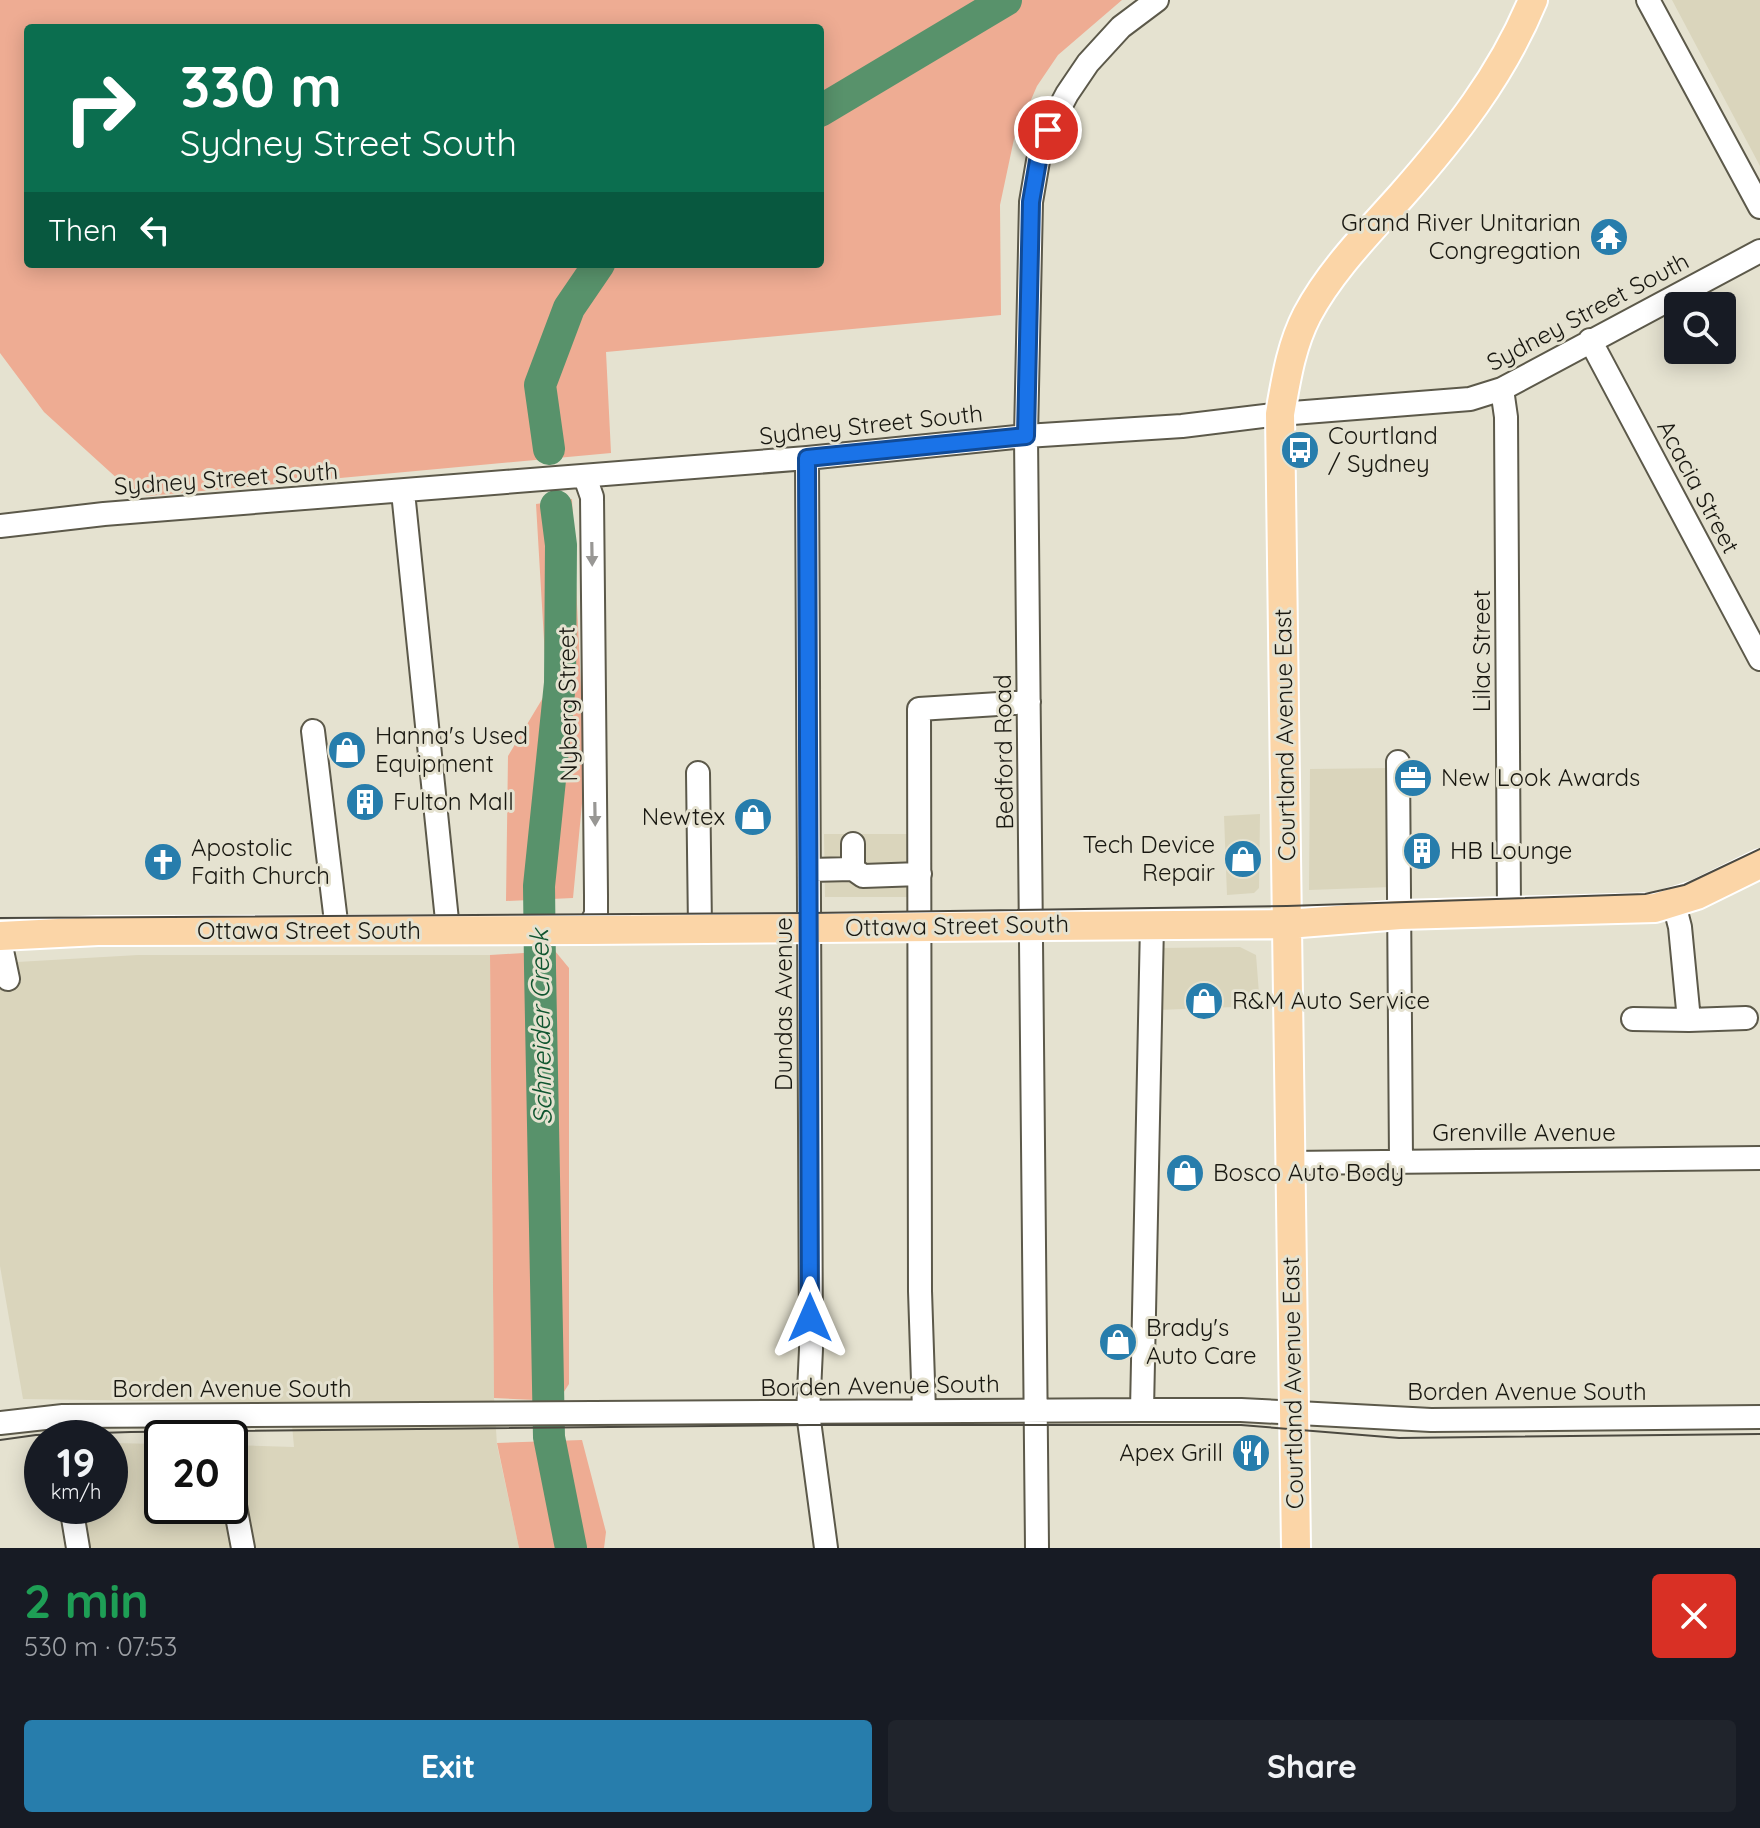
<!DOCTYPE html>
<html lang="en">
<head>
<meta charset="utf-8">
<style>
  :root { --surface:#171b24; --page:#20242c; --text:#f1f3f6; --muted:#9ea1a6; --accent:#277dac }
  body { margin:0; font-family:Quicksand,sans-serif; background:var(--page); color:var(--text); height:100vh; display:flex; flex-direction:column; font-size:30px; white-space:nowrap }
  * { box-sizing:border-box; margin:0 }
  p { font-size:26px; color:var(--muted) }
  .icon { flex:none; width:44px; height:44px; fill:none; stroke:currentColor; stroke-width:2; stroke-linecap:round; stroke-linejoin:round }
  .map { position:relative; height:1548px; overflow:hidden }
  .panel { display:flex; flex-direction:column; background:var(--surface); flex:1 }
  .panel>* { flex:none }
  .hud { position:absolute; left:24px; top:24px; width:800px; height:244px; border-radius:8px; box-shadow:0 4px 20px #0003; background:#0b6e4f; color:#fff; overflow:hidden }
  .tools { position:absolute; left:1664px; top:292px; display:grid; gap:16px }
  .tools a { display:grid; place-items:center; width:72px; height:72px; border-radius:8px; background:var(--surface); box-shadow:0 4px 20px #0003; font-size:40px }
  .speed { position:absolute; left:24px; top:1420px; display:flex; gap:16px; font-size:40px; font-weight:700; text-align:center }
  .speed>* { display:grid; place-content:center; width:104px; height:104px; border-radius:50%; background:var(--surface); box-shadow:0 4px 20px #0003; line-height:1 }
  .speed small { font-size:20px; font-weight:400 }
  .speed .limit { border:4px solid #111; border-radius:12px; background:#fff; color:#111 }
  .pin { position:absolute; display:grid; place-items:center; width:68px; height:68px; color:#fff; margin:-34px; border:4px solid #fff; border-radius:50%; box-shadow:0 2px 8px #0007 }
  .me { position:absolute; width:88px; margin:-44px; rotate:0deg; stroke-linejoin:round; filter:drop-shadow(0 0 6px #0008) }
  .turn { display:flex; align-items:center; gap:28px; height:168px; padding:0 24px; font-size:36px }
  .turn .icon { width:104px; height:104px; stroke-width:2.5 }
  .turn b { display:block; font-size:56px; line-height:68px }
  .then { display:flex; align-items:center; height:76px; padding:0 24px; background:#0003; gap:16px; font-size:30px }
  .round { display:grid; place-items:center; flex:none; width:84px; height:84px; border-radius:8px; background:var(--page) }
  .overview { display:flex; align-items:center; justify-content:space-between; height:136px; padding:0 24px }
  h1 { font-size:48px; font-weight:800; line-height:60px; color:#1e9e55 }
  .action { display:flex; gap:16px; margin-top:auto; padding:16px 24px }
  .action a { flex:1; height:92px; border-radius:8px; background:var(--accent); color:#fff; font-size:32px; font-weight:800; line-height:92px; text-align:center }
  .action a+a { background:var(--page); color:var(--text) }
  .map>svg:first-child { display:block }
  .built { fill:#dad5bc }
  .green { fill:#eeac93; fill-rule:evenodd }
  .lines { fill:none; stroke-linecap:round; stroke-linejoin:round }
  .river { stroke:#58926b; stroke-width:32 }
  .minor-casing { stroke:#5c594a; stroke-width:26 }
  .major-casing { stroke:#fff; stroke-width:32 }
  .minor { stroke:#fff; stroke-width:22 }
  .major { stroke:#fbd5a7; stroke-width:28 }
  .tram { stroke:#4b4940; stroke-width:2 }
  .oneway { fill:#989794 }
  .route-casing { stroke:#114b97; stroke-width:20 }
  .route { stroke:#1a73e8; stroke-width:14 }
  .labels { text-anchor:middle; stroke-width:6; stroke-linejoin:round; paint-order:stroke }
  .poi-label { font-size:24px; fill:#191811; stroke:#e5e2d0; text-anchor:start }
  .street-label { font-size:24px; fill:#191811; stroke:#e5e2d0 }
  .water-label { font-size:26px; font-style:italic; fill:#0f552f; stroke:#e5e2d0 }
</style>
</head>
<body>
<div class="map">
<svg width="1760" height="1548" viewBox="0 0 1760 1548">
  <rect width="100%" height="100%" fill="#e5e2d0"/>
  <path class="built" d="M1672,0H1760V166Z
    M1393,768L1391,887L1309,890L1310,769Z
    M1260,814L1259,888L1254,893L1227,895L1224,816Z
    M824,834H914L915,897H825Z
    M1240,947L1256,955L1260,1006L1158,1010L1160,948Z
    M138,955H490L494,1398L497,1445L519,1548H89L83,1506H110V1443L162,1444V1506H230V1445L294,1447L290,1403L23,1399L0,1266V963Z"/>
  <path class="green" d="M0,0H1122L1058,55L1037,86L1014,139L1000,205L1001,315L606,352L611,453L147,496L120,481L44,412L0,353ZM28,28H820V264H28Z
    M572,499L585,772L573,898L506,901L508,756L547,691L536,504Z
    M555,951L569,968V1384L558,1401L494,1398L490,955Z
    M582,1440L606,1532L604,1548H519L497,1443Z"/>
  <g class="lines">
    <path class="river" d="M820,111L1006,0
      M549,449L540,385L569,308L599,264
      M556,506L561,545L560,683L539,886L540,968L549,1437L571,1548"/>
    <defs>
      <path id="minor" d="M1648,0L1760,207
        M1590,340L1760,659
        M1502,389L1506,417L1509,912
        M807,458L811,1349L808,1413L826,1548
        M585,477L592,497L596,895V914L588,930
        M403,492L448,930
        M0,526L104,514L807,458L1026,436L1182,426L1280,414L1470,399L1502,389L1760,251
        M313,731L337,930
        M1398,762L1401,1160
        M698,773L700,928
        M853,869L863,876L920,874
        M809,870L853,869V844
        M0,941L8,979
        M1633,1019L1689,1020L1680,927L1674,904
        M1689,1020L1746,1018
        M1288,1163L1760,1158
        M1142,1410L1152,924
        M924,1411L920,1291L919,709L1029,702
        M63,1416L64,1438
        M0,1423L63,1416L1142,1410H1241L1431,1420L1760,1417
        M230,1479L243,1548
        M71,1506L78,1548
        M1037,1548L1026,436L1031,202L1038,161L1048,130L1067,94L1088,63L1121,27L1157,0"/>
      <path id="major" d="M0,936L98,931L588,930L1288,924L1400,915L1655,908L1697,895L1760,864
        M1296,1548C1289,1170 1286,792 1280,414C1286,380 1291,346 1307,315C1331,270 1368,233 1401,196C1454,136 1502,75 1533,0"/>
    </defs>
    <use href="#minor" class="minor-casing"/>
    <use href="#major" class="major-casing"/>
    <use href="#minor" class="minor"/>
    <use href="#major" class="major"/>
    <path class="tram" d="M0,918L810,913L1287,906L1645,894L1684,885L1760,849
      M0,1440L36,1435L131,1432L810,1425H1241L1399,1438L1760,1434"/>
  </g>
  <defs><path id="oneway-solid" d="M-6-.8H1V-3.2L6.5 0L1 3.2V.8H-6Z" transform="scale(2)"/></defs>
  <g class="oneway">
    <use href="#oneway-solid" transform="translate(592 554) rotate(89)"/>
    <use href="#oneway-solid" transform="translate(595 814) rotate(89)"/>
  </g>
  <g class="lines">
    <defs>
      <path id="route" d="M810,1318L807,458L1026,436L1031,202L1038,161L1048,130"/>
    </defs>
    <use href="#route" class="route-casing"/>
    <use href="#route" class="route"/>
  </g>
  <defs>
    <symbol id="temple-disc" viewBox="-11 -11 22 22"><circle r="9.5" fill="#277dac" stroke="#e5e2d0"/><path d="M0-6L5-2H3V0L6.5 2.5H4V6H1.5V3h-3V6H-4V2.5H-6.5L-3 0V-2H-5Z" fill="#fff"/></symbol>
    <symbol id="bus-disc" viewBox="-11 -11 22 22"><circle r="9.5" fill="#277dac" stroke="#e5e2d0"/><path d="M-5-6H5V4H4V6H2V4H-2V6H-4V4H-5ZM-3.5-4V0h7V-4ZM-3.5 1.2v1.5H-2V1.2ZM2 1.2v1.5H3.5V1.2Z" fill="#fff"/></symbol>
    <symbol id="shop-disc" viewBox="-11 -11 22 22"><circle r="9.5" fill="#277dac" stroke="#e5e2d0"/><path d="M-5-2.5h2.3a2.7 3.5 0 0 1 5.4 0H5L5.5 6h-11ZM-1.5-2.5h3a1.5 2.3 0 0 0-3 0Z" fill="#fff"/></symbol>
    <symbol id="office-disc" viewBox="-11 -11 22 22"><circle r="9.5" fill="#277dac" stroke="#e5e2d0"/><path d="M-6-3h4V-5.5h4V-3h4V5H-6ZM-1-4.5V-3h2v-1.5ZM-6 0V1H6V0Z" fill="#fff"/></symbol>
    <symbol id="building-disc" viewBox="-11 -11 22 22"><circle r="9.5" fill="#277dac" stroke="#e5e2d0"/><path d="M-4-6H4V6H1V3H-1V6H-4ZM-2.5-4.3h1.7v1.8h-1.7ZM.8-4.3h1.7v1.8H.8ZM-2.5-1h1.7V.8h-1.7ZM.8-1h1.7V.8H.8Z" fill="#fff"/></symbol>
    <symbol id="church-disc" viewBox="-11 -11 22 22"><circle r="9.5" fill="#277dac" stroke="#e5e2d0"/><path d="M-1.2-6h2.4v3.5h3.3v2.4h-3.3V6h-2.4V-.1h-3.3v-2.4h3.3Z" fill="#fff"/></symbol>
    <symbol id="restaurant-disc" viewBox="-11 -11 22 22"><circle r="9.5" fill="#277dac" stroke="#e5e2d0"/><path d="M-5-6h1v4h1v-4h1v4h1v-4h1v5L-1.5 .5V6h-2V.5L-5-1ZM5-6V6H3V1.5H1.5Q1.5-4 5-6Z" fill="#fff"/></symbol>
  </defs>
  <g fill-rule="evenodd">
    <use href="#temple-disc" x="1587" y="215" width="44" height="44"/>
    <use href="#bus-disc" x="1278" y="428" width="44" height="44"/>
    <use href="#shop-disc" x="325" y="728" width="44" height="44"/>
    <use href="#office-disc" x="1391" y="756" width="44" height="44"/>
    <use href="#building-disc" x="343" y="780" width="44" height="44"/>
    <use href="#shop-disc" x="731" y="795" width="44" height="44"/>
    <use href="#building-disc" x="1400" y="829" width="44" height="44"/>
    <use href="#shop-disc" x="1221" y="837" width="44" height="44"/>
    <use href="#church-disc" x="141" y="840" width="44" height="44"/>
    <use href="#shop-disc" x="1182" y="979" width="44" height="44"/>
    <use href="#shop-disc" x="1163" y="1151" width="44" height="44"/>
    <use href="#shop-disc" x="1096" y="1320" width="44" height="44"/>
    <use href="#restaurant-disc" x="1229" y="1431" width="44" height="44"/>
  </g>
  <g class="labels">
    <g class="poi-label">
      <text x="1581" y="231" text-anchor="end">Grand River Unitarian<tspan x="1581" dy="28">Congregation</tspan></text>
      <text x="1328" y="444">Courtland<tspan x="1328" dy="28">/ Sydney</tspan></text>
      <text x="375" y="744">Hanna's Used<tspan x="375" dy="28">Equipment</tspan></text>
      <text x="1441" y="786">New Look Awards</text>
      <text x="393" y="810">Fulton Mall</text>
      <text x="725" y="825" text-anchor="end">Newtex</text>
      <text x="1215" y="853" text-anchor="end">Tech Device<tspan x="1215" dy="28">Repair</tspan></text>
      <text x="191" y="856">Apostolic<tspan x="191" dy="28">Faith Church</tspan></text>
      <text x="1450" y="859">HB Lounge</text>
      <text x="1232" y="1009">R&amp;M Auto Service</text>
      <text x="1213" y="1181">Bosco Auto Body</text>
      <text x="1146" y="1336">Brady's<tspan x="1146" dy="28">Auto Care</tspan></text>
      <text x="1223" y="1461" text-anchor="end">Apex Grill</text>
    </g>
    <g class="street-label">
      <text transform="translate(1588 312) rotate(-28)" y="8">Sydney Street South</text>
      <text transform="translate(871 425) rotate(-6)" y="8">Sydney Street South</text>
      <text transform="translate(226 479) rotate(-4)" y="8">Sydney Street South</text>
      <text transform="translate(1698 487) rotate(62)" y="8">Acacia Street</text>
      <text transform="translate(1482 651) rotate(-90)" y="8">Lilac Street</text>
      <text transform="translate(568 704) rotate(-91)" y="8">Nyberg Street</text>
      <text transform="translate(1285 735) rotate(-91)" y="8">Courtland Avenue East</text>
      <text transform="translate(1004 752) rotate(-91)" y="8">Bedford Road</text>
      <text transform="translate(957 926) rotate(-1)" y="8">Ottawa Street South</text>
      <text x="309" y="939">Ottawa Street South</text>
      <text transform="translate(784 1004) rotate(-90)" y="8">Dundas Avenue</text>
      <text x="1524" y="1141">Grenville Avenue</text>
      <text transform="translate(1293 1383) rotate(-91)" y="8">Courtland Avenue East</text>
      <text transform="translate(880 1386) rotate(-1)" y="8">Borden Avenue South</text>
      <text x="232" y="1397">Borden Avenue South</text>
      <text x="1527" y="1400">Borden Avenue South</text>
    </g>
    <g class="water-label">
      <text transform="translate(541 1027) rotate(-91)" y="9">Schneider Creek</text>
    </g>
  </g>
</svg>
<div class="tools">
<a><svg class="icon" aria-label="search" viewBox="0 0 24 24"><circle cx="10" cy="10" r="6"/><path d="M15 15l6 6"/></svg></a>
</div>
<div class="speed"><div>19<small>km/h</small></div><div class="limit">20</div></div>
<div class="pin" style="left:1048px;top:130px;background:#d93025"><svg class="icon" aria-label="arrive" viewBox="0 0 24 24"><path d="M6 21V4h12l-3 4 3 4H6"/></svg></div>
<svg class="me" style="left:810px;top:1318px" viewBox="-20 -20 40 40"><path d="M0-17L14 15 0 8-14 15z" fill="#1a73e8" stroke="#fff" stroke-width="4"/></svg>
<div class="hud">
<div class="turn"><svg class="icon" aria-label="right" viewBox="0 0 24 24"><path d="M7 20v-9h11M14 6l5 5-5 5"/></svg><div><b>330 m</b>Sydney Street South</div></div>
<div class="then">Then<svg class="icon" aria-label="left" viewBox="0 0 24 24"><path d="M17 20v-9H6M10 6l-5 5 5 5"/></svg></div>
</div>
</div>
<section class="panel">
<div class="overview"><div><h1>2 min</h1><p>530 m · 07:53</p></div><a class="round" style="background:#d93025;color:#fff"><svg class="icon" aria-label="close" viewBox="0 0 24 24"><path d="M6 6l12 12M18 6L6 18"/></svg></a></div>
<div class="action"><a>Exit</a><a>Share</a></div>
</section>
</body>
</html>
